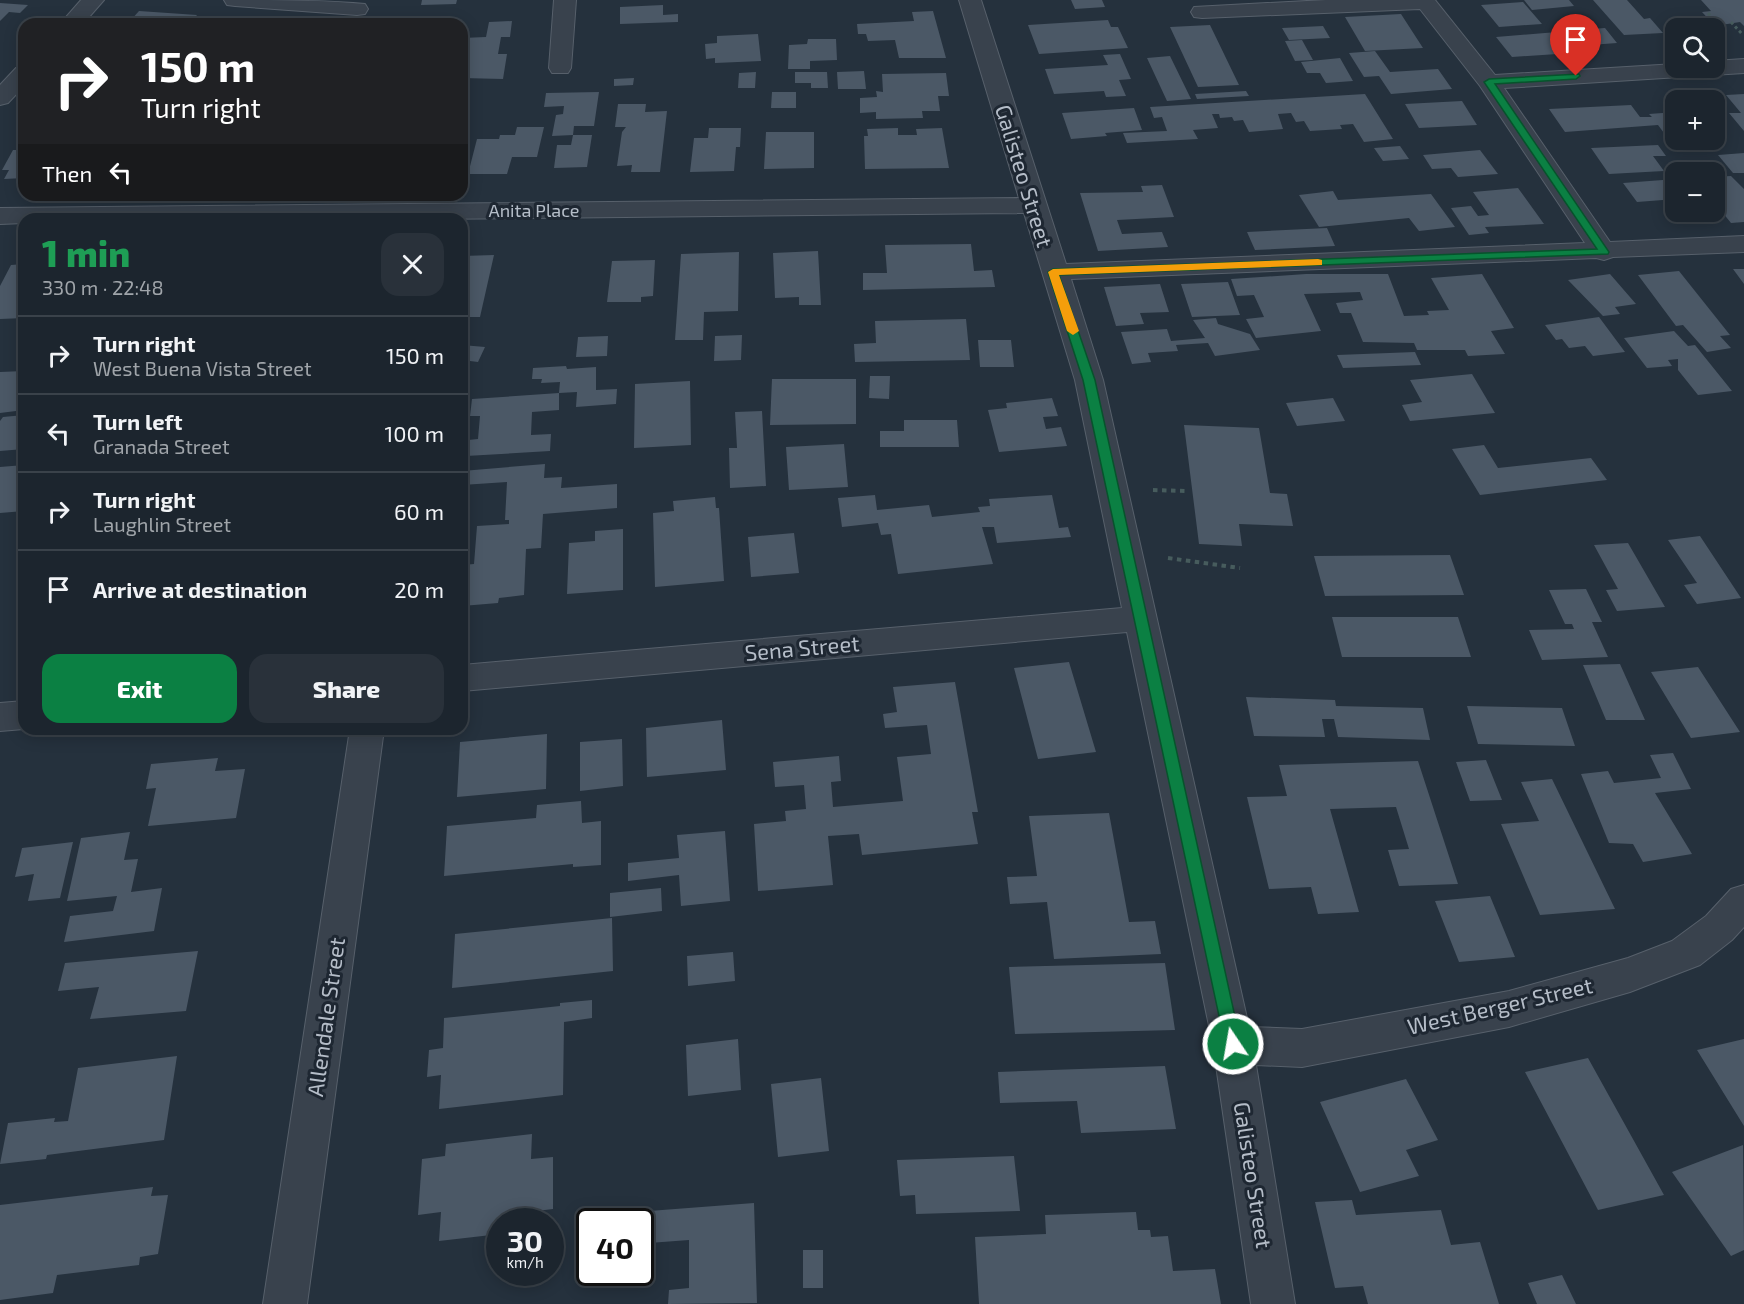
<!DOCTYPE html>
<html lang="en">
<head>
<meta charset="utf-8">
<style>
  :root { --surface:#1c252e; --page:#29313a; --text:#f1f3f6; --muted:#a0a5aa; --line:#3a424a; --accent:#0b8043 }
  body { margin:0; font-family:"Exo 2",sans-serif; background:var(--page); color:var(--text); height:100vh; display:flex; flex-direction:column; font-size:22px; white-space:nowrap }
  * { box-sizing:border-box; margin:0 }
  p { font-size:20px; color:var(--muted) }
  .icon { flex:none; width:33px; height:33px; fill:none; stroke:currentColor; stroke-width:2; stroke-linecap:round; stroke-linejoin:round }
  .map { position:relative; flex:1; overflow:hidden }
  .sheet { position:absolute; left:18px; top:213px; width:450px; height:522px; display:flex; flex-direction:column; background:var(--surface); border-radius:18px; box-shadow:0 3px 15px #0003,0 0 0 2px var(--line) }
  .sheet>* { flex:none }
  .guide { position:absolute; left:18px; top:18px; width:450px; height:183px; border-radius:18px; box-shadow:0 3px 15px #0003,0 0 0 2px var(--line); background:#202124; color:#fff; overflow:hidden }
  .buttons { position:absolute; left:1665px; top:18px; display:grid; gap:12px }
  .buttons a { display:grid; place-items:center; width:60px; height:60px; border-radius:12px; background:var(--surface); box-shadow:0 3px 15px #0003,0 0 0 2px var(--line); font-size:30px }
  .speed { position:absolute; left:486px; top:1208px; display:flex; gap:12px; font-size:30px; font-weight:700; text-align:center }
  .speed>* { display:grid; place-content:center; width:78px; height:78px; border-radius:50%; background:var(--surface); box-shadow:0 3px 15px #0003,0 0 0 2px var(--line); line-height:1 }
  .speed small { font-size:15px; font-weight:400 }
  .speed .limit { border:3px solid #111; border-radius:9px; background:#fff; color:#111 }
  .pin { position:absolute; display:grid; place-items:center; width:51px; height:51px; color:#fff; margin:-62px -26px; border-radius:50% 50% 50% 0; rotate:-45deg; box-shadow:0 0 6px #0007 }
  .pin .icon { rotate:45deg }
  .me { position:absolute; width:66px; margin:-33px; rotate:348deg; stroke-linejoin:round; filter:drop-shadow(0 0 4px #0008) }
  .turn { display:flex; align-items:center; gap:21px; height:126px; padding:0 24px; font-size:27px }
  .turn .icon { width:78px; height:78px; stroke-width:2.5 }
  .turn b { display:block; font-size:42px; line-height:51px }
  .then { display:flex; align-items:center; height:57px; padding:0 24px; background:#0003; gap:12px; font-size:22px }
  .round { display:grid; place-items:center; flex:none; width:63px; height:63px; border-radius:18px; background:var(--page) }
  .overview { display:flex; align-items:center; justify-content:space-between; height:102px; padding:0 24px }
  h1 { font-size:36px; font-weight:800; line-height:45px; color:#1e9e55 }
  .cta { display:flex; gap:12px; margin-top:auto; padding:12px 24px }
  .cta a { flex:1; height:69px; border-radius:18px; background:var(--accent); color:#fff; font-size:24px; font-weight:800; line-height:69px; text-align:center }
  .cta a+a { background:var(--page); color:var(--text) }
  ul { padding:0; list-style:none }
  li { display:flex; align-items:center; gap:18px; height:78px; padding:0 24px; border-top:2px solid var(--line) }
  li div { flex:1 }
  li b { display:block; font-size:22px }
  li em { font-style:normal }
  .map>svg:first-child { display:block }
  .building { fill:#4b5866 }
  .lines { fill:none; stroke-linecap:round; stroke-linejoin:round }
  .minor-casing { stroke:#57606b; stroke-width:2 }
  .path-far1 { stroke:#475c5d; stroke-width:3; stroke-dasharray:3 3; stroke-linecap:butt }
  .path { stroke:#475c5d; stroke-width:4; stroke-dasharray:4.5 4.5; stroke-linecap:butt }
  .minor { fill:#39424d; fill-rule:evenodd }
  .route { fill:#0b8043; stroke:#07532c; stroke-width:1.5 }
  .slow { fill:#f59e0b }
  .labels { text-anchor:middle; stroke-width:6; stroke-linejoin:round; paint-order:stroke }
  .far-street-label { font-size:18px; fill:#b5bdc8; stroke:#1e2732 }
  .street-label { font-size:22px; fill:#b5bdc8; stroke:#1e2732 }
</style>
</head>
<body>
<div class="map">
<svg width="1744" height="1304" viewBox="0 0 1744 1304">
  <rect width="100%" height="100%" fill="#25313d"/>
  <path class="building" d="M422,0H457L456,4L421,5Z
    M1071,0H1102L1105,7L1075,9Z
    M1524,0H1569L1574,6L1532,10Z
    M1593,0H1627L1644,19L1650,18L1663,33L1624,35Z
    M1701,0H1744V26L1740,22L1715,26L1702,12L1711,11Z
    M1523,2L1542,24L1499,27L1481,5Z
    M0,3L28,5L20,13L9,12L0,21Z
    M663,5V15L678,14V22L620,24V7Z
    M139,11L197,15L190,24H118L122,20H131Z
    M933,11L946,58H899L895,40L868,41L866,34H858L857,24L914,21L912,12Z
    M1401,14L1423,48L1365,51L1345,17Z
    M245,20L279,22L278,24H241Z
    M1108,20L1111,27H1118L1128,48L1039,54L1028,25Z
    M512,21L510,37H501L498,54H507L503,79L462,78V38L486,37L489,22Z
    M1210,25L1239,85L1198,87L1170,27Z
    M1323,26L1330,38L1289,40L1282,28Z
    M1605,28L1617,43L1590,45L1577,30Z
    M1569,31L1587,52L1512,57L1496,37Z
    M758,34L761,61L715,63V58L706,59L705,44L717,43V36Z
    M808,39H836L837,60L810,61V69H788L789,45L807,44Z
    M1302,40L1313,60L1295,61L1285,41Z
    M1375,51L1390,72L1438,69L1452,89L1391,94L1379,76L1364,77L1349,53Z
    M1120,54L1131,79L1119,80L1126,96L1106,97L1104,91L1054,94L1045,69L1108,65L1103,55Z
    M1170,56L1191,99L1167,101L1147,58Z
    M1340,58L1353,81L1326,83L1320,73H1307L1301,62Z
    M864,71L866,89H838L837,72Z
    M756,72L755,88H738L739,73Z
    M795,72H827L828,88H811V83H795Z
    M946,73L949,96H938L940,111H922L923,118L876,119V112L860,113V98L877,97L876,91L883,92L882,74Z
    M634,78L633,85L614,86V79Z
    M1246,91L1249,96L1197,99L1195,94Z
    M599,92L594,126H574L573,135L552,136L556,115L563,114L564,106L544,107L546,93Z
    M772,92H796V108H771Z
    M1365,94L1393,139L1364,142L1353,124L1340,125L1342,129L1310,131L1304,121L1296,122L1291,113L1278,114L1283,129L1249,132L1243,120L1234,121L1232,117L1220,118L1219,114H1212L1218,128L1193,130L1198,139L1127,143L1123,133L1167,131L1162,117L1154,118L1150,107Z
    M1744,94V131L1729,113H1741L1726,95Z
    M1462,101L1477,125L1419,128L1405,104Z
    M618,104H646L645,112L667,111L660,172H631L632,165L617,166L622,132L626,127H615Z
    M1631,105L1640,117H1652L1649,114L1676,112V132L1664,133L1658,125L1565,132L1549,109Z
    M1134,108L1142,130L1105,133L1107,136L1071,139L1062,113Z
    M517,127H544L537,157H512L507,174H468L477,139H499L500,135H515Z
    M709,128H741L740,147H736L734,171L690,172L694,138H708Z
    M898,128V135H917L916,129L942,128L949,168L865,169L864,136H868L867,129Z
    M766,132H814V168L764,169Z
    M573,135H592L587,167L554,168L557,145H571Z
    M1676,135V140L1704,142L1677,144L1669,136Z
    M1658,145L1666,156H1653L1664,171L1609,174L1591,148Z
    M1400,146L1409,159L1383,161L1374,148Z
    M13,150H24V178L4,179L9,170H2Z
    M1480,150L1498,174L1458,177L1451,168L1432,169L1423,155Z
    M1744,153V173H1733L1718,155Z
    M1731,176L1744,189V222L1731,223L1714,202V177Z
    M1676,179V199L1637,202L1623,183Z
    M1162,185L1174,217L1117,220L1122,234L1162,232L1168,247L1098,251L1080,193L1143,192L1141,186Z
    M1518,188L1544,224L1485,227L1489,233L1469,235L1451,208L1471,206L1478,216L1489,215L1473,192Z
    M1333,191L1338,200L1431,194L1455,227L1419,231L1409,218L1319,227L1299,195Z
    M1327,228L1335,246L1255,250L1247,232Z
    M971,244L974,271L992,270L995,287L863,290V273H887L885,245Z
    M818,251L821,305H799V297L775,298L773,253Z
    M739,252L738,311L704,312L703,340H675L681,254Z
    M494,255L480,317H462V256Z
    M655,260L653,296L641,297V302H607L612,261Z
    M24,264V318L0,319V286L11,265Z
    M1733,269H1744V284Z
    M1679,271L1730,335L1720,336L1731,348L1707,352L1683,325L1676,326L1638,275Z
    M1306,274H1388L1404,316L1429,315L1427,311L1449,310L1431,278L1482,274L1514,328L1491,331L1505,354L1468,356L1465,350H1417L1414,343L1363,342L1351,313H1340L1336,303L1363,300L1360,292L1304,294L1321,331L1256,338L1246,319L1264,317L1254,295L1237,296L1231,279Z
    M1610,274L1636,304L1615,307L1620,314L1603,316L1568,280Z
    M1228,282L1240,315L1192,317L1181,284Z
    M1160,284L1169,312L1140,313L1144,324L1116,326L1104,287Z
    M1599,317L1625,352L1593,356L1585,346L1569,348L1562,339L1556,340L1545,325Z
    M1216,318L1218,324L1250,334L1260,350L1215,356L1208,343L1176,345L1178,351L1148,353L1151,362L1132,364L1121,332L1167,329L1171,341L1205,338L1193,320Z
    M966,319L970,360L855,362L854,344L876,343L875,321Z
    M1674,331L1688,346L1695,345L1732,391L1698,395L1678,370V359L1668,360L1672,366L1647,368L1624,338Z
    M742,335L741,360L714,361L715,336Z
    M608,336L607,356L576,357L578,337Z
    M978,340H1011L1014,367H980Z
    M462,345L485,347L478,362L462,360Z
    M1415,352L1421,365L1343,368L1337,355Z
    M566,366L567,369L596,367V390L617,389L616,404L576,407L577,392L559,393L560,382L541,383L542,379H532L533,368Z
    M24,371V410L0,413V372Z
    M1472,374L1495,413L1410,421L1402,405L1422,402L1410,380Z
    M870,376H890L889,399L869,398Z
    M772,379H856V424L770,425Z
    M690,381L691,445L634,448L635,384Z
    M559,393V410L532,412L531,435L551,434L550,451L466,456L468,440L478,439L480,416H470L472,399Z
    M1052,398L1058,416L1043,417L1046,429L1061,427L1067,446L999,452L988,410L1007,408L1006,403Z
    M1333,398L1345,421L1297,426L1286,403Z
    M762,411L766,486L730,488L729,448H737L735,412Z
    M24,415V449L0,451V421L3,417Z
    M904,420H957L959,447H880V431H904Z
    M1184,425L1259,428L1270,493L1287,494L1293,526L1239,524L1242,546L1199,544Z
    M844,444L848,487L789,490L786,447Z
    M1484,445L1498,468L1591,458L1607,480L1480,495L1452,449Z
    M545,464L544,478L562,477L561,488L617,484V508L543,514L541,548L526,549L524,595L499,598L498,603L462,606V565L474,564L477,526L509,524V520H505L507,482L462,485V471Z
    M24,465V511L0,513V467Z
    M875,495L877,510L929,505L932,517L980,512L978,507L990,506L989,499L1052,495L1059,528L1068,527L1071,537L997,543L994,527H982L993,564L898,574L891,534L881,535L878,523L842,527L838,498Z
    M715,497L716,508H719L724,581L655,587L653,513L674,511L673,501Z
    M623,529V590L567,594L569,543L595,541V531Z
    M794,533L799,573L751,577L748,537Z
    M1700,536L1741,598L1697,604L1684,585L1697,583L1668,540Z
    M1628,543L1665,607L1617,611L1606,590L1618,589L1594,545Z
    M1450,555L1464,595L1325,596L1314,556Z
    M1586,589L1602,622H1592L1608,657L1542,660L1529,630L1574,629L1572,624H1565L1549,590Z
    M1332,617H1458L1471,657H1342Z
    M1069,662L1096,752L1038,759L1014,668Z
    M1620,664L1645,720H1606L1583,665Z
    M1698,667L1740,732L1691,738L1651,672Z
    M955,682L978,812H972L978,844L862,855L859,834L828,836L833,885L758,891L754,824L786,821L785,811L806,809L804,785L775,787L773,762L839,756L841,781L831,782L833,807L903,801L897,757L931,754L927,725L885,728L883,714L897,712L893,687Z
    M1246,697L1335,700L1336,706L1423,708L1430,740L1338,737L1334,719H1322L1325,737L1254,736Z
    M1467,706L1562,708L1575,746L1478,744Z
    M722,720L726,770L647,777L646,728Z
    M547,734L546,789L457,797L460,742Z
    M622,739L623,786L580,791V742Z
    M1673,753L1691,789L1655,793L1692,854L1643,862L1633,844L1609,843L1581,774L1608,771L1614,783L1661,778L1650,755Z
    M218,758L215,771L245,769L236,818L148,826L156,788L146,789L151,764Z
    M1486,760L1502,800L1470,801L1456,762Z
    M1418,761L1458,884L1399,886L1388,850L1409,849L1396,807L1330,809L1359,912L1318,914L1311,887L1269,889L1247,797L1287,796L1279,765Z
    M1552,779L1615,909L1540,915L1501,824L1539,821L1521,782Z
    M581,801L582,823L601,821V865L573,867V864L444,876L447,826L536,818L537,805Z
    M1109,813L1129,922L1155,921L1161,954L1054,959L1047,902L1010,904L1007,877L1037,876L1029,816Z
    M725,831L730,901L681,906L679,875L628,881V863L679,858L677,835Z
    M130,832L124,860L138,859L131,892L162,888L154,931L64,942L70,916L113,911L117,896L67,901L81,838Z
    M73,842L60,898L28,901L34,874L15,877L22,848Z
    M661,888L662,911L610,917V893Z
    M1490,896L1515,957L1459,962L1435,901Z
    M612,918L613,971L452,988L455,934Z
    M198,951L186,1011L90,1019L99,987L58,991L65,963Z
    M733,952L735,981L688,986L687,956Z
    M1165,963L1175,1030L1015,1034L1009,967Z
    M592,1000V1018L564,1022L563,1095L439,1109L441,1075L427,1077L429,1050L443,1048L444,1018L560,1006V1003Z
    M738,1039L741,1090L688,1096L686,1045Z
    M1744,1039V1126L1697,1050Z
    M177,1056L164,1140L47,1155L46,1159L0,1164L8,1123L55,1118L54,1122L68,1121L78,1068Z
    M1588,1058L1664,1195L1598,1210L1525,1072Z
    M1165,1066L1176,1129L1081,1133L1077,1101L1000,1103L998,1072Z
    M821,1078L829,1151L778,1157L771,1084Z
    M1406,1079L1438,1140L1406,1150L1419,1176L1360,1192L1320,1102Z
    M532,1134L531,1159L553,1157V1209L529,1212V1221H500V1234L439,1241L441,1212L418,1215L422,1159L445,1156L446,1144Z
    M1743,1145L1744,1250L1731,1256L1672,1172Z
    M1014,1156L1020,1211L916,1214L915,1195L900,1196L897,1160Z
    M153,1187L151,1196L168,1195L158,1254L140,1257L139,1265L57,1275L53,1293L0,1300V1205Z
    M1352,1200L1356,1215L1441,1210L1451,1245L1480,1242L1499,1304H1368L1363,1286L1335,1288L1315,1202Z
    M754,1203L757,1303L668,1304L669,1290L689,1288V1240L649,1243V1211Z
    M1136,1212L1138,1230H1150L1151,1237L1168,1236L1173,1271L1215,1269L1221,1304H979L975,1237L1046,1234L1045,1215Z
    M803,1250H823V1288H803Z
    M1562,1275L1576,1304H1537L1528,1283Z"/>
  <g class="lines">
    <defs>
      <path id="minor" d="M81,0H104L83,24H60Z
        M224,0C269,0 321,0 365,4L368,9L365,14L357,15L235,6L227,5Z
        M554,0H576L571,68L568,73H552L549,68Z
        M959,0H981L1066,264L1585,243L1480,86L1420,9L1202,18L1194,17L1191,12L1194,7L1326,0H1435L1495,75L1676,64V68H1714V61L1744,59V73L1504,88L1610,242L1744,236V252L1613,257L1604,260L1596,258L1071,279L1103,380L1249,1027L1302,1029L1509,991L1628,958L1672,941L1706,916L1731,889L1744,885V927L1732,940L1700,965L1630,992L1509,1027L1302,1067L1256,1065L1295,1304H1251L1213,1045L1127,632L462,691V665L1122,608L1075,380L1024,213L425,219H24V223L0,224V208L1019,198Z
        M24,66V86L8,103L0,105V85L16,68Z
        M24,701V729L0,731V703Z
        M350,729H384L307,1304H263Z"/>
    </defs>
    <use href="#minor" class="minor-casing"/>
    <path class="path-far1" d="M1708,13L1724,30
      M1731,22L1743,35"/>
    <path class="path" d="M1153,490L1186,491
      M1168,558L1240,568"/>
    <use href="#minor" class="minor"/>
  </g>
  <path class="route" d="M1579,74L1580,76L1576,79L1495,84L1609,252L1608,254L1059,275L1095,380L1241,1044L1239,1050L1233,1052L1227,1050L1225,1044L1083,380L1048,272L1053,269L1597,249L1484,82L1489,79Z"/>
  <path class="slow" d="M1318,259L1322,260V265L1059,275L1079,331L1073,335L1067,331L1048,272L1053,269Z"/>
  <g class="labels">
    <g class="far-street-label">
      <text x="534" y="217">Anita Place</text>
    </g>
    <g class="street-label">
      <text transform="translate(1024 176) rotate(73)" y="8">Galisteo Street</text>
      <text transform="translate(802 648) rotate(-5)" y="8">Sena Street</text>
      <text transform="translate(1500 1006) rotate(-13)" y="8">West Berger Street</text>
      <text transform="translate(326 1017) rotate(-82)" y="8">Allendale Street</text>
      <text transform="translate(1253 1175) rotate(81)" y="8">Galisteo Street</text>
    </g>
  </g>
</svg>
<div class="buttons">
<a><svg class="icon" aria-label="search" viewBox="0 0 24 24"><circle cx="10" cy="10" r="6"/><path d="M15 15l6 6"/></svg></a>
<a>+</a>
<a>−</a>
</div>
<div class="speed"><div>30<small>km/h</small></div><div class="limit">40</div></div>
<div class="pin" style="left:1576px;top:76px;background:#d93025"><svg class="icon" aria-label="arrive" viewBox="0 0 24 24"><path d="M6 21V4h12l-3 4 3 4H6"/></svg></div>
<svg class="me" style="left:1233px;top:1044px" viewBox="-20 -20 40 40"><circle r="17" fill="#0b8043" stroke="#fff" stroke-width="3"/><path d="M0-11L8 9 0 5-8 9z" fill="#fff"/></svg>
<div class="guide">
<div class="turn"><svg class="icon" aria-label="right" viewBox="0 0 24 24"><path d="M7 20v-9h11M14 6l5 5-5 5"/></svg><div><b>150 m</b>Turn right</div></div>
<div class="then">Then<svg class="icon" aria-label="left" viewBox="0 0 24 24"><path d="M17 20v-9H6M10 6l-5 5 5 5"/></svg></div>
</div>
<section class="sheet">
<div class="overview"><div><h1>1 min</h1><p>330 m · 22:48</p></div><a class="round"><svg class="icon" aria-label="close" viewBox="0 0 24 24"><path d="M6 6l12 12M18 6L6 18"/></svg></a></div>
<ul>
<li><svg class="icon" aria-label="right" viewBox="0 0 24 24"><path d="M7 20v-9h11M14 6l5 5-5 5"/></svg><div><b>Turn right</b><p>West Buena Vista Street</p></div><em>150 m</em></li>
<li><svg class="icon" aria-label="left" viewBox="0 0 24 24"><path d="M17 20v-9H6M10 6l-5 5 5 5"/></svg><div><b>Turn left</b><p>Granada Street</p></div><em>100 m</em></li>
<li><svg class="icon" aria-label="right" viewBox="0 0 24 24"><path d="M7 20v-9h11M14 6l5 5-5 5"/></svg><div><b>Turn right</b><p>Laughlin Street</p></div><em>60 m</em></li>
<li><svg class="icon" aria-label="arrive" viewBox="0 0 24 24"><path d="M6 21V4h12l-3 4 3 4H6"/></svg><div><b>Arrive at destination</b></div><em>20 m</em></li>
</ul>
<div class="cta"><a>Exit</a><a>Share</a></div>
</section>
</div>
</body>
</html>
